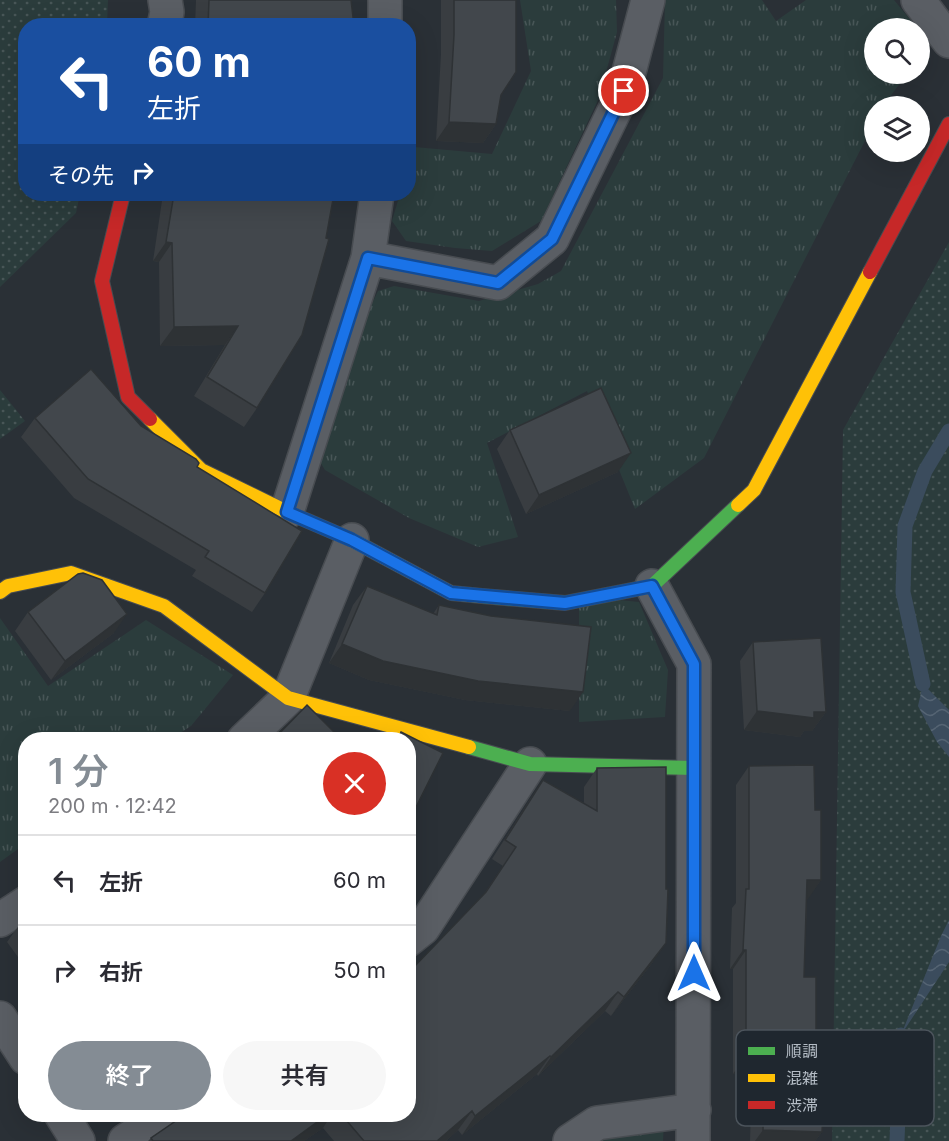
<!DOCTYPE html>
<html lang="ja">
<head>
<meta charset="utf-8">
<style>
  :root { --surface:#fff; --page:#f7f7f7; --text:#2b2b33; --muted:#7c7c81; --line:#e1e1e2; --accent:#848c94 }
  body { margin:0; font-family:Inter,"Noto Sans JP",sans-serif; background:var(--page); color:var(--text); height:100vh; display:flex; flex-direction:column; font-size:22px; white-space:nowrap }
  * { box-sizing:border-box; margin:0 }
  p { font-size:20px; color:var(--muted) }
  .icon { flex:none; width:33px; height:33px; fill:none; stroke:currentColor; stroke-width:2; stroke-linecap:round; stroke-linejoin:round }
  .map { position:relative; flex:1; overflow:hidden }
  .drawer { position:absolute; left:18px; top:732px; width:398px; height:390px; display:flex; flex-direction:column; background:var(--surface); border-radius:24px; box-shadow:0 6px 24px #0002 }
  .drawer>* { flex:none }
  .hud { position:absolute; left:18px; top:18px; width:398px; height:183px; border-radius:24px; box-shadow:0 6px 24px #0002; background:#1a4fa0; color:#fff; overflow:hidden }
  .controls { position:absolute; left:864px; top:18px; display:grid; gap:12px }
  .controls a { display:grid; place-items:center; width:66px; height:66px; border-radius:50%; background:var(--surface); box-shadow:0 6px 24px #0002; font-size:30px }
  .pin { position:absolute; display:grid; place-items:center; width:51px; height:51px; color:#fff; margin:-26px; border:3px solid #fff; border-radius:50%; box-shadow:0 2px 6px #0007 }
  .me { position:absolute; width:66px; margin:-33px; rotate:0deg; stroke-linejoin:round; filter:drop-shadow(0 0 4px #0008) }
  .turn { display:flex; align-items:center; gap:21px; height:126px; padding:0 30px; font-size:27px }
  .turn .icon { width:78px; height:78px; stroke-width:2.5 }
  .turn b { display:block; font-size:42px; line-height:51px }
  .then { display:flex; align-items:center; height:57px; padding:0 30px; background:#0003; gap:12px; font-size:22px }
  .round { display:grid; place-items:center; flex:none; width:63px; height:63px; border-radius:32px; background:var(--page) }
  .summary { display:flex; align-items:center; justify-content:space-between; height:102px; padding:0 30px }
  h1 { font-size:36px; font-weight:600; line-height:45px; color:var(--accent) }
  .primary-button { display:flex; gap:12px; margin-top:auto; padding:12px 30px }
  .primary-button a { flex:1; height:69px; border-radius:36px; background:var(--accent); color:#fff; font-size:24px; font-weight:600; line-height:69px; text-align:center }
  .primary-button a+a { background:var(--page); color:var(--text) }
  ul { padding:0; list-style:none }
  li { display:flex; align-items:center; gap:18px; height:90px; padding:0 30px; border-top:2px solid var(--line) }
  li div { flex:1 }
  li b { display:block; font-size:22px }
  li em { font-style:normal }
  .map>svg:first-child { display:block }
  .grass { fill:url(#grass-tufts) }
  .park { fill:url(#park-dots) }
  .water { fill:url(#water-waves) }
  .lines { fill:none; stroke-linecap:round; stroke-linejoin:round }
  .stream { stroke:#3b4c5d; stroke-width:15 }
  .street-casing { stroke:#484c51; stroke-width:36 }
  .fast-casing { stroke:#484c51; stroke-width:16 }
  .slow-casing { stroke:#484c51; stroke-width:16 }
  .jam-casing { stroke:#484c51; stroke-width:16 }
  .street { stroke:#5a5e64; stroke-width:33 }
  .fast { stroke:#4caf50; stroke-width:14 }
  .slow { stroke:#ffc107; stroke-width:14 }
  .jam { stroke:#c62828; stroke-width:14 }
  .wall { fill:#393d41 }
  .shaded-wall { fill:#2e3235 }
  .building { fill:#42474c; stroke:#2e3235; stroke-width:1.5 }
  .route-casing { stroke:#114b97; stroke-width:15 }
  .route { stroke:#1a73e8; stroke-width:10 }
  .key { fill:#1f272f; stroke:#4c545c; stroke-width:1.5 }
  .key-label { font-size:16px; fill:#b5bdc6 }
</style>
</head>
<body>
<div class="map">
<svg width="949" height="1141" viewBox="0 0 949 1141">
  <defs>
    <pattern id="grass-tufts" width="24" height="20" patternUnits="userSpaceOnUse" patternTransform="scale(1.5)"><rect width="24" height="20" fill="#2b3c3c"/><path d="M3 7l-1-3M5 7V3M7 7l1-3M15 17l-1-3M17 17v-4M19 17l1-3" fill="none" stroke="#485657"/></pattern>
    <pattern id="park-dots" width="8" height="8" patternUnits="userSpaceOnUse" patternTransform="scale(1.5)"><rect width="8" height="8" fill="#2b3c3c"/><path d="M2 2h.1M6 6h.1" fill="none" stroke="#485657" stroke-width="1.8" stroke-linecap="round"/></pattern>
    <pattern id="water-waves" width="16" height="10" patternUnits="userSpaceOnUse" patternTransform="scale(1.5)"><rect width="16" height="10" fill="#3b4c5d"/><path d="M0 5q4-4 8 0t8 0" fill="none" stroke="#556473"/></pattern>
  </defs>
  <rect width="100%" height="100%" fill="#2a3036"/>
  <path class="grass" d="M520,0H616L617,32L599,98L541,221L492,251L455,248L406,241L392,221L400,194H408V167L414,147L492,154L531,71Z
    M665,0H762L776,21L806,0H894L917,28H874V74H907L883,106H874V123L704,458L635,509L587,391L487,443L518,537L478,547L409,518L325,470L307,440L378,291L394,286L479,301L538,284L561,271L663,78Z
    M579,596L639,602L668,670L665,717L579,722Z
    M0,618L48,686L146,620L233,675L191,726L171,739L26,740L25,844L0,862Z
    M664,1119L663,1141H569Z"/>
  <path class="park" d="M0,0H108L107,25L26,26V194H80L76,213L0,287Z
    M949,242V1141H832L843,430Z
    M0,390L25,421L0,439Z"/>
  <path class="water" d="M923,684L949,710V757L937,742L918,706Z
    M949,920V962L901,1035L941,936Z"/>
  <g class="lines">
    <path class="stream" d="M923,684L903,592L905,526L925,471L949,431
      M897,1141L901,1035"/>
    <defs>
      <path id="street" d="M385,0V26
        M918,0L949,41
        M164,26L167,12L165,0
        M368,258L498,283L552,239L624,91L648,0
        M287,512L368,258L377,194
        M652,586L694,664L693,1141
        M244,740L288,698L352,540
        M0,920L26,903
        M408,940L423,928L530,764
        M0,1018L26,1058
        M61,1114L78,1141
        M125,1141L167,1114
        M570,1141L597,1123L694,1110"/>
      <path id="fast" d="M482,596L565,603L652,586L738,505
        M469,747L530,764L694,768"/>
      <path id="slow" d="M150,419L201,470L287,512L352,540L451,593L482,596
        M738,505L754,490L870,272
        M0,592L8,586L71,573L164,606L288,698L469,747"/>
      <path id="jam" d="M123,194L102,281L128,397L150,419
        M870,272L949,124"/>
    </defs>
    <use href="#street" class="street-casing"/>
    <use href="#fast" class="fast-casing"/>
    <use href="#slow" class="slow-casing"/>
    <use href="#jam" class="jam-casing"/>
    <use href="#street" class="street"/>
    <use href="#fast" class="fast"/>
    <use href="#slow" class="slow"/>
    <use href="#jam" class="jam"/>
  </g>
  <path class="wall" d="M196,0H351L354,26H195Z
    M441,0H516L496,124L483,143L436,141L441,54Z
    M163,194H334L257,408L244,427L194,396L225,345L160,346L159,262L153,261Z
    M35,418L141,426L197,467L265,593L252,612L192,576L196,570L74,498L21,437Z
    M510,430L618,472L526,514L497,449Z
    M367,586L433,614L439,605L570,711L465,700L369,680L329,663L353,605Z
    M28,612L114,633L51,680L15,631Z
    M753,642L826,712L812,731H804L800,737L744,730L740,661Z
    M749,766L815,810L821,880L807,899L804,977L816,1069L822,1132L815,1141H750L752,1074H733V969H730L732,908L736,903V785Z
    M597,768L653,962L611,1016L605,1011L538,1076L537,1074L462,1135L458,1130L446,1141H334L323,1128L304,1141H148L151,1138L186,1114H408L413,968L484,894L503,866L492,859L530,799L543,780L584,803V787Z
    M26,920V968L7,942L20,924Z"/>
  <path class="shaded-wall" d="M449,122L496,124L483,143L436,141Z
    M166,242L172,243L159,262L153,261Z
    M238,326L225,345L160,346L174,327Z
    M631,453L618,472L526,514L539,495Z
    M127,614L114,633L51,680L65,661Z
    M342,644L583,692L570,711L465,700L369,680L329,663Z
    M757,711L814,712H826L812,731H804L800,737L744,730Z
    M807,880H821L808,899H794Z
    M666,943L653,962L611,1016L624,997Z
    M743,950H746L733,969H730Z
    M618,992L605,1011L538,1076L551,1057Z
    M746,1055H765L752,1074H733Z
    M550,1056L537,1074L462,1135L475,1116Z
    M472,1111L458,1130L446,1141H437Z
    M328,1114H332L323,1128L304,1141H291Z
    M763,1130L822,1132L815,1141H755Z"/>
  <path class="building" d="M209,0H351L354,26H208Z
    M454,0H516V72L501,95L496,124L449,122L454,35Z
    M174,194H334L326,238L329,239L302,335L257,408L207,377L238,326L174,327L172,243L166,242Z
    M91,369L141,426L196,459L199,463L197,467L302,531L265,593L205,557L209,551L88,479L35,418Z
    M601,388L631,453L539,495L510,430Z
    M83,573L102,580L127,614L65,661L28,612L78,574Z
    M367,586L437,615L439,605L491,616L591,627L583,692L478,681L383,661L342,644Z
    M821,638L826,712H814V718L757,711L753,642Z
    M307,705L342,740H273Z
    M401,732L443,753L408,823V740H398Z
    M814,765L815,810H821V880H807L804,977H816V1069L825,1070L822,1132L763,1130L765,1055H746V950H743L746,889H749V766Z
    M666,767V889H668L666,943L624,997L618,992L551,1057L550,1056L475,1116L472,1111L437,1141H364L341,1114H408V973L413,968L486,892L516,847L505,840L543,780L597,811V768Z
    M26,920V931L20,924Z
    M186,1114H328L291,1141H153L151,1138Z"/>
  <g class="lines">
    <defs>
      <path id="route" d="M624,91L552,239L498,283L368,258L287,512L352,540L451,593L565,603L652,586L694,664V973"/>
    </defs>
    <use href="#route" class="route-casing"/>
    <use href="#route" class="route"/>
  </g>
  <rect x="736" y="1030" width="198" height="96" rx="9" class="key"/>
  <rect x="748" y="1047" width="27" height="8" fill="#4caf50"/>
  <rect x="748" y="1074" width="27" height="8" fill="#ffc107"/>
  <rect x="748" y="1101" width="27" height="8" fill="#c62828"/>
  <g class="key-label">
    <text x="786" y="1057">順調</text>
    <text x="786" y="1084">混雑</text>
    <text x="786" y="1111">渋滞</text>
  </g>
</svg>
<div class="controls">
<a><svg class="icon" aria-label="search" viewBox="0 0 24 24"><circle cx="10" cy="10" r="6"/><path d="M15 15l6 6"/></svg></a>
<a><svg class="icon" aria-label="layers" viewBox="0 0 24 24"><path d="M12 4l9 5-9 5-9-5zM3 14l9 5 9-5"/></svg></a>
</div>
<div class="pin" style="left:624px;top:91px;background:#d93025"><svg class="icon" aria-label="arrive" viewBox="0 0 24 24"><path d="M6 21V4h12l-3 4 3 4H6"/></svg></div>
<svg class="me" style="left:694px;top:973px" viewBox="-20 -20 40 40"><path d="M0-17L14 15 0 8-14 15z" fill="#1a73e8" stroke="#fff" stroke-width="4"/></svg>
<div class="hud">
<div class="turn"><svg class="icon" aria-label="left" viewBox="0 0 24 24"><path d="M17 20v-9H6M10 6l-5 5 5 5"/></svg><div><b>60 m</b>左折</div></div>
<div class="then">その先<svg class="icon" aria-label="right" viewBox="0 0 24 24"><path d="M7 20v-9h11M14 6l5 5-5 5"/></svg></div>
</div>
<section class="drawer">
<div class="summary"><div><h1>1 分</h1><p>200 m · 12:42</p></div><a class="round" style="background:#d93025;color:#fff"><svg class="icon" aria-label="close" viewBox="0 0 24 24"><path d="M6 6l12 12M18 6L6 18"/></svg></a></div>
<ul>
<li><svg class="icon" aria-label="left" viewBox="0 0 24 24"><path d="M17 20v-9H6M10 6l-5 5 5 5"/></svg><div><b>左折</b></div><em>60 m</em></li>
<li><svg class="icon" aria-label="right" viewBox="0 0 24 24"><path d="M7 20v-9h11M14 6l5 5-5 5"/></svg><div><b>右折</b></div><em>50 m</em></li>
</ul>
<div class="primary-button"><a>終了</a><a>共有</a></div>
</section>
</div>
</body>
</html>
